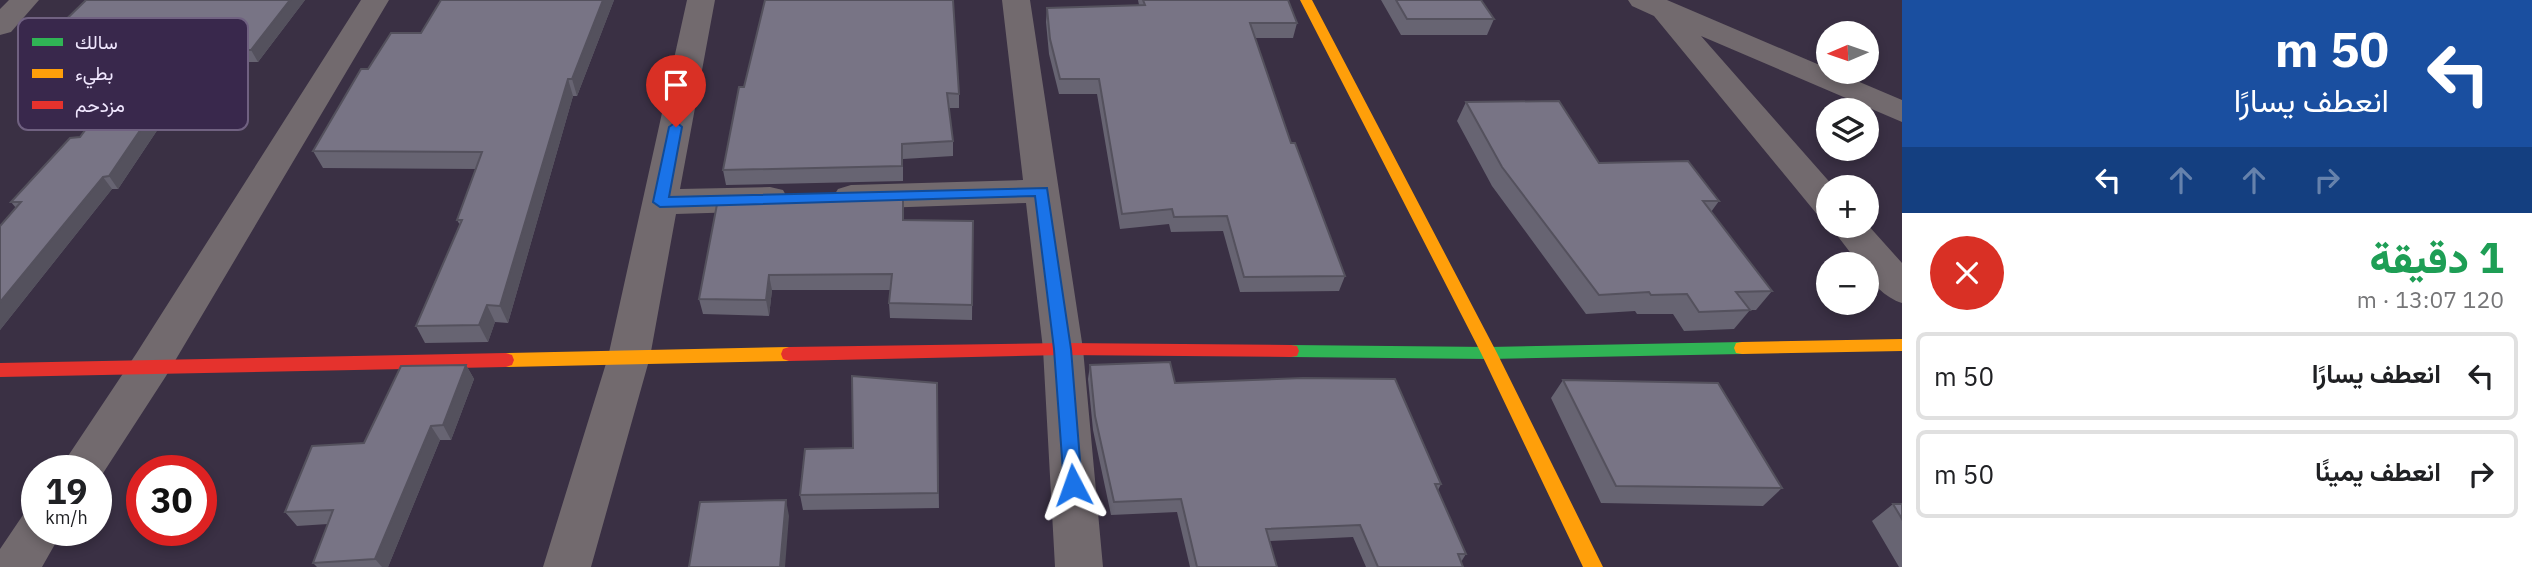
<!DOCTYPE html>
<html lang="ar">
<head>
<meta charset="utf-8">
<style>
  :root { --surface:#fff; --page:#f2f2f2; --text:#202124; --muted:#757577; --line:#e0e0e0 }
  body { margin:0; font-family:"IBM Plex Sans",Vazirmatn,sans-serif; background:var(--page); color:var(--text); direction:rtl; height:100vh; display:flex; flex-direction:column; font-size:26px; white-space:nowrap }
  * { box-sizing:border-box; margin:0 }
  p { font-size:23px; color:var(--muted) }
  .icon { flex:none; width:38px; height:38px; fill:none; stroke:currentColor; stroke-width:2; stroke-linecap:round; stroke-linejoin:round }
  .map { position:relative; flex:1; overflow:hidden; direction:ltr }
  .details { display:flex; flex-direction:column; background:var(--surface); width:630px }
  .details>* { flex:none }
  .hud { background:#1a4fa0; color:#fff; overflow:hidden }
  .needle { width:46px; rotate:268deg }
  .tools { position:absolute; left:1816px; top:21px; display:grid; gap:14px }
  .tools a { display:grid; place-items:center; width:63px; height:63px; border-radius:50%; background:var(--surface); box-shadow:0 4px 10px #0003; font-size:35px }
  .speed { position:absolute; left:21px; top:455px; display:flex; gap:14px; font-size:35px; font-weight:700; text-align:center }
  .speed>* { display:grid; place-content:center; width:91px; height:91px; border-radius:50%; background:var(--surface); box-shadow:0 4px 10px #0003; line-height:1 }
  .speed small { font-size:18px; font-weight:400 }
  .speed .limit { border:10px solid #d22; background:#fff; color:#111 }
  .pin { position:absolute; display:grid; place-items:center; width:60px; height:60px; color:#fff; margin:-72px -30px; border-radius:50% 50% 50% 0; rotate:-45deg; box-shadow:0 0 7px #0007 }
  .pin .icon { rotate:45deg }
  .me { position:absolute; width:77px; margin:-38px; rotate:356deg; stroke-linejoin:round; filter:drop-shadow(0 0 5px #0008) }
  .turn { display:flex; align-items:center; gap:24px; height:147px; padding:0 28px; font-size:32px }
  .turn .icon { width:91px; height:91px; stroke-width:2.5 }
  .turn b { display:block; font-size:49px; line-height:60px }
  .lanes { display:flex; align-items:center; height:66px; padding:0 28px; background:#0003; justify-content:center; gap:35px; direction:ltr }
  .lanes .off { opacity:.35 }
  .round { display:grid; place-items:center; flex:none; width:74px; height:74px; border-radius:37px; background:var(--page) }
  .headline { display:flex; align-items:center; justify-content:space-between; height:119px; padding:0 28px }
  h1 { font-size:42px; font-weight:800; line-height:52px; color:#1e9e55 }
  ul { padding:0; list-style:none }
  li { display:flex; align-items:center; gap:21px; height:88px; margin:0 14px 10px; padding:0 14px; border:4px solid var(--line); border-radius:10px }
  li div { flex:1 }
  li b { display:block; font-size:26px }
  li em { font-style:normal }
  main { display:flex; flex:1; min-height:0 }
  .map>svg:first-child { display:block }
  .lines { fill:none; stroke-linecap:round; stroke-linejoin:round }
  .street { fill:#726a6e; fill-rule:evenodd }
  .fast { fill:#30b455; fill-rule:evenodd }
  .slow { fill:#ff9f0a; fill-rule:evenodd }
  .jam { fill:#e5322d; fill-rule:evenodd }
  .wall { fill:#676472 }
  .shaded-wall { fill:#54515d }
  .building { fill:#787485; stroke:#54515d; stroke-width:2 }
  .route { fill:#1a73e8; stroke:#114b97; stroke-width:2 }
  .key { fill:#39284c; stroke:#706181; stroke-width:2 }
  .key-label { font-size:19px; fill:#f0e7fe }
</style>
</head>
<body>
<main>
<section class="details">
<div class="hud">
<div class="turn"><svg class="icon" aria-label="left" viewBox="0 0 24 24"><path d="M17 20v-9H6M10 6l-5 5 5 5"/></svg><div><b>50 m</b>انعطف يسارًا</div></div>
<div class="lanes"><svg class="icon" aria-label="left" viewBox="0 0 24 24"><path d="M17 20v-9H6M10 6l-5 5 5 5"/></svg><svg class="icon off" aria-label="ahead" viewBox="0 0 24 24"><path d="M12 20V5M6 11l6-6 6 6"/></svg><svg class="icon off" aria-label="ahead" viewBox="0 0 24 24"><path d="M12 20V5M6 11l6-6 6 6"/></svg><svg class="icon off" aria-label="right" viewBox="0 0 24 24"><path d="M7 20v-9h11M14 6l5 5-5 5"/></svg></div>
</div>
<div class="headline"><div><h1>1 دقيقة</h1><p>120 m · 13:07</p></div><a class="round" style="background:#d93025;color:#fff"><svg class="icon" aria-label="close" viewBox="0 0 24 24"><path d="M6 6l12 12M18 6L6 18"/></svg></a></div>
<ul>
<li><svg class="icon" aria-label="left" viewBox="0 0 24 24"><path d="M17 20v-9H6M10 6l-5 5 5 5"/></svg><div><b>انعطف يسارًا</b></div><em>50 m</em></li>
<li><svg class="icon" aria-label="right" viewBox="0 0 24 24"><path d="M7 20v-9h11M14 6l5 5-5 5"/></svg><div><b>انعطف يمينًا</b></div><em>50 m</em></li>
</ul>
</section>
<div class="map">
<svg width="1902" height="567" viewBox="0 0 1902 567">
  <rect width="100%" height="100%" fill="#3a3044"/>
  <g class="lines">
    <path class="street" d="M9,0H39L11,32L0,35V9Z
      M361,0H389L166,376L96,484V471H58L136,354Z
      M687,0H715L680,189L770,187L783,190L788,199L783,208L770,211L676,214L650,357L591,567H543L608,357Z
      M1002,0H1030L1083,349L1103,567H1055L1043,349L1026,203L851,209L838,205L833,197L838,189L851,185L1023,180Z
      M1628,0H1667L1829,69V72H1836L1902,100V122L1701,36L1834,187H1829V216L1816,213L1654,16L1632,6Z
      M1867,224L1902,263V303C1886,298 1867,282 1867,264H1859L1830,226Z
      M37,510V530H63L42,567H0V549L23,515Z"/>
    <path class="fast" d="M1742,342L1748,343L1750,348L1748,353L1742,354L1489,359L1291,357L1285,356L1283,351L1285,346L1291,345L1489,347Z"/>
    <path class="slow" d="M1300,0H1312L1497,353L1603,567H1583L1481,353Z
      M1902,339V351L1742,354L1736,353L1734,348L1736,343L1742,342Z
      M789,347L795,349L797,354L795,359L789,361L506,367L500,365L498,360L500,355L506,353Z"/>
    <path class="jam" d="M1063,343L1291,345L1297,346L1299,351L1297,356L1291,357L1063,355L789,361L783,359L781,354L783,349L789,347Z
      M506,353L512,355L514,360L512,365L506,367L0,377V363Z"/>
  </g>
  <path class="wall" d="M305,0L258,62H217L211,69H198L118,189H112L0,330V226L16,208L11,202L80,137L144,50H56L47,38Z
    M441,0H614L577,96H573L508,323L495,322L488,342L425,343L416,326L460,225L457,220L476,169L323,168L313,151L421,33Z
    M1138,0H1288L1297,23L1293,38H1255L1291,143L1345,276L1339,291L1240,292L1223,231L1171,232L1169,224L1120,229L1097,94H1059L1049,54L1046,22L1047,8L1139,5Z
    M1381,0H1481L1494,19L1487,35H1401Z
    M744,87L959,94V108H949L953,141V156L903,159V181L726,185L723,170Z
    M1466,102L1599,163L1719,201L1711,212L1772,291L1756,310H1750L1734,329L1684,331L1673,314H1637L1635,311L1586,314L1492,186L1457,121Z
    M903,220L973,221L972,320L890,318L889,303L891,290H772L769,316L703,314L699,299Z
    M466,365L474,379L451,440H440L388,567H317L313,563L328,524L297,526L285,512L364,443Z
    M1090,365L1175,383L1441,484L1438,490L1466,554L1461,562L1463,567H1366L1353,537L1270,541L1277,567H1190L1177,512L1111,515L1093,430L1088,379Z
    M1563,380L1782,488L1763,506L1601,503L1551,398Z
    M937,383L939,508L803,510L800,495L853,448Z
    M1893,504H1902V567H1899L1872,521Z"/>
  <path class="shaded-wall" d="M290,0H305L258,62L251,50Z
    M603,0H614L577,96L572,79Z
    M209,50L217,62L211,69L203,57Z
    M190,57L198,69L118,189L109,176Z
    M568,79L573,96L508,323L500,306Z
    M103,177L112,189L0,330V302Z
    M769,275L772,290L769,316L766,300Z
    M487,305L495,322L488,342L479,325Z
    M466,365L474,379L451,440L443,425Z
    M431,426L440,440L388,567H382L375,559Z
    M786,500L789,516L785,567H780Z"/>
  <path class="building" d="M86,0H290L251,50H209L203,57H190L109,176L103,177L0,302V226L21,202H11L70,138L80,137L153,38H47Z
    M441,0H603L572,79H568L500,306L487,305L479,325L416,326L462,220H457L482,152L313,151L361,69H368L391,33H421Z
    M765,0H953L959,94L947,93L953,141L902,144V166L723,170L739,87H744Z
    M1143,0H1288L1297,23H1250L1291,143H1295L1345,276L1244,277L1227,216L1174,217L1172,209L1122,214L1099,79H1060L1050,39L1047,8L1145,5Z
    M1396,0H1481L1494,19H1407Z
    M1559,101L1599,163L1688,161L1719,201H1703L1772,291L1736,292L1750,310L1699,312L1687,294L1651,295L1649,292L1599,295L1502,167L1466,102Z
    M903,194V220L973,221L972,305L889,303L892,274L769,275L766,300L699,299L718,199Z
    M1170,362L1175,383L1303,378L1395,379L1441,484H1435L1466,554H1458L1463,567H1378L1360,525L1266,529L1277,567H1197L1181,499L1114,502L1095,416L1090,365Z
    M466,365L443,425L431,426L375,559L313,563L333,510L285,512L312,446L364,443L401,366Z
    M852,376L937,383L938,493L800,495L805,449L853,448Z
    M1563,380L1718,383L1782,488L1616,486Z
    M786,500L780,567H689L700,502Z
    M1893,504H1902V519Z"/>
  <path class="route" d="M676,122L682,127L669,197L1047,188L1071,349L1082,485L1080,491L1073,493L1066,491L1064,485L1054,349L1035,196L660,207L653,202L669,127Z"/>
  <rect x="18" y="18" width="230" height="112" rx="10" class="key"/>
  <rect x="32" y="38" width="31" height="8" fill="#30b455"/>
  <rect x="32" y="69" width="31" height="9" fill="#ff9f0a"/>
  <rect x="32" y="101" width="31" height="8" fill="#e5322d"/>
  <g class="key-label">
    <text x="75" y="49">سالك</text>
    <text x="75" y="80">بطيء</text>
    <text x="75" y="112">مزدحم</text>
  </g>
</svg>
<div class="tools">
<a><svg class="needle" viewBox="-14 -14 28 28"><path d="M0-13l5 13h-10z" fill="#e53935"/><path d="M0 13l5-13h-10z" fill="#757577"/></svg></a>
<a><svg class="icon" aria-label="layers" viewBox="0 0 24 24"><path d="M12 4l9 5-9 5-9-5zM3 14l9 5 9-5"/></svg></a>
<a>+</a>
<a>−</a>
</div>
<div class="speed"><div>19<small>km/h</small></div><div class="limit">30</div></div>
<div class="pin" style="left:676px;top:127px;background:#d93025"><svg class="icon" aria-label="arrive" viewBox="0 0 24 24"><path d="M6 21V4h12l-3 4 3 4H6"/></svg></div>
<svg class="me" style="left:1073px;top:485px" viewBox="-20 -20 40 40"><path d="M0-17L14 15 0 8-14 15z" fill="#1a73e8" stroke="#fff" stroke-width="4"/></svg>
</div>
</main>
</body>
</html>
